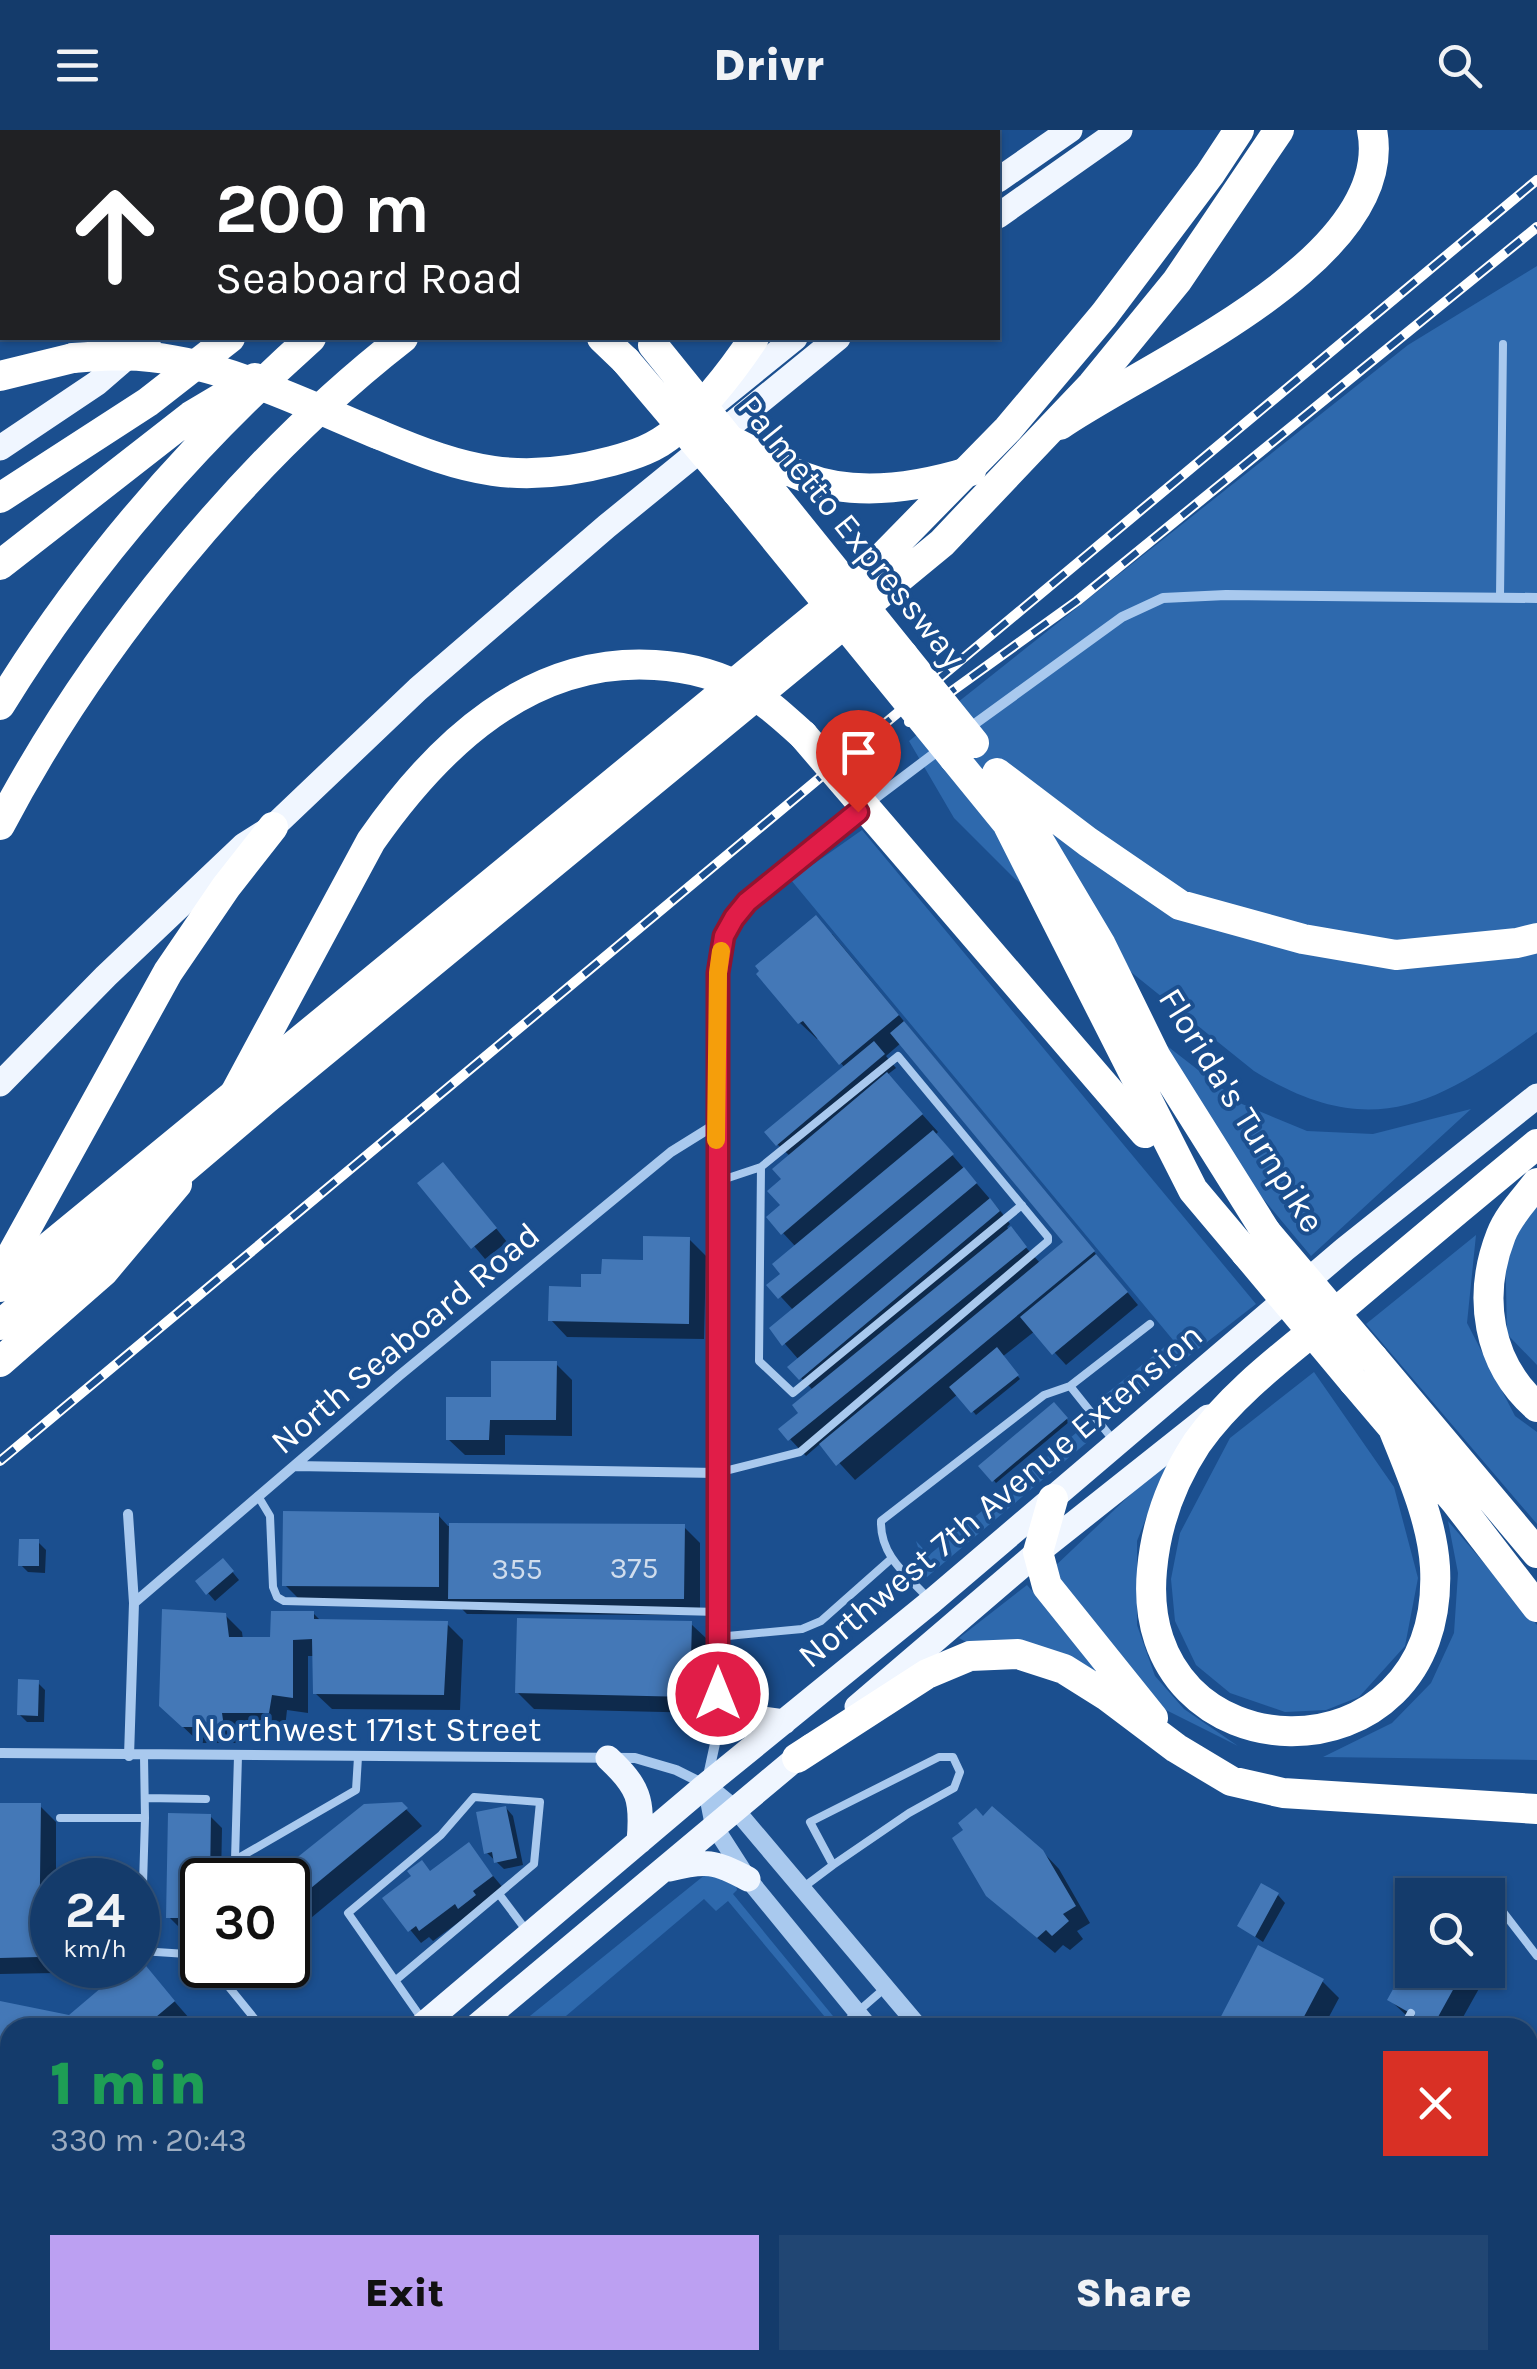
<!DOCTYPE html>
<html lang="en">
<head>
<meta charset="utf-8">
<style>
  :root { --surface:#143b6b; --page:#214673; --text:#f1f3f6; --muted:#9dadc1; --line:#33557e; --accent:#bca0f2 }
  body { margin:0; font-family:Karla,sans-serif; background:var(--page); color:var(--text); height:100vh; display:flex; flex-direction:column; font-size:38px; white-space:nowrap }
  * { box-sizing:border-box; margin:0 }
  p { font-size:32px; color:var(--muted) }
  .icon { flex:none; width:55px; height:55px; fill:none; stroke:currentColor; stroke-width:2; stroke-linecap:round; stroke-linejoin:round }
  .map { position:relative; flex:1; overflow:hidden }
  .drawer { position:absolute; left:0px; top:1888px; width:1538px; height:352px; display:flex; flex-direction:column; background:var(--surface); border-radius:30px 30px 0 0; box-shadow:0 2px 8px #0004,0 0 0 2px var(--line) }
  .drawer>* { flex:none }
  .top-card { position:absolute; left:0px; top:0px; width:1000px; height:210px; box-shadow:0 2px 8px #0004,0 0 0 2px var(--line); background:#202124; color:#fff; overflow:hidden }
  .controls { position:absolute; left:1395px; top:1748px; display:grid; gap:20px }
  .controls a { display:grid; place-items:center; width:110px; height:110px; border-radius:0px; background:var(--surface); box-shadow:0 2px 8px #0004,0 0 0 2px var(--line); font-size:50px }
  .speed { position:absolute; left:30px; top:1728px; display:flex; gap:20px; font-size:50px; font-weight:700; text-align:center }
  .speed>* { display:grid; place-content:center; width:130px; height:130px; border-radius:50%; background:var(--surface); box-shadow:0 2px 8px #0004,0 0 0 2px var(--line); line-height:1 }
  .speed small { font-size:25px; font-weight:400 }
  .speed .limit { border:5px solid #111; border-radius:15px; background:#fff; color:#111 }
  .pin { position:absolute; display:grid; place-items:center; width:85px; height:85px; color:#fff; margin:-102px -42px; border-radius:50% 50% 50% 0; rotate:-45deg; box-shadow:0 0 10px #0007 }
  .pin .icon { rotate:45deg }
  .me { position:absolute; width:110px; margin:-55px; rotate:0deg; stroke-linejoin:round; filter:drop-shadow(0 0 8px #0008) }
  .turn { display:flex; align-items:center; gap:35px; height:210px; padding:0 50px; font-size:45px }
  .turn .icon { width:130px; height:130px; stroke-width:2.5 }
  .turn b { display:block; font-size:70px; line-height:85px }
  .round { display:grid; place-items:center; flex:none; width:105px; height:105px; border-radius:0px; background:var(--page) }
  .overview { display:flex; align-items:center; justify-content:space-between; height:170px; padding:0 50px }
  h1 { font-size:60px; font-weight:800; line-height:75px; color:#1e9e55 }
  .cta { display:flex; gap:20px; margin-top:auto; padding:20px 50px }
  .cta a { flex:1; height:115px; border-radius:0px; background:var(--accent); color:#111; font-size:40px; font-weight:800; line-height:115px; text-align:center }
  .cta a+a { background:var(--page); color:var(--text) }
  header { display:flex; justify-content:space-between; align-items:center; height:130px; padding:0 50px; background:var(--surface); font-size:45px; font-weight:800 }
  .map>svg:first-child { display:block }
  .green { fill:#2e69ad }
  .shadow { fill:#0007; fill-rule:evenodd }
  .building { fill:#4478b7 }
  .lines { fill:none; stroke-linecap:round; stroke-linejoin:round }
  .path { stroke:#a9c9ee; stroke-width:4; stroke-dasharray:5 8; stroke-linecap:butt }
  .service { stroke:#a9c9ee; stroke-width:8 }
  .minor { stroke:#a9c9ee; stroke-width:10 }
  .tertiary { stroke:#a9c9ee; stroke-width:18 }
  .primary { stroke:#f0f6ff; stroke-width:25 }
  .motorway { stroke:#fff; stroke-width:30 }
  .rail-casing { stroke:#fff; stroke-width:10 }
  .rail { stroke:#1b4f8f; stroke-width:6; stroke-dasharray:19; stroke-linecap:butt }
  .motorway-bridge { stroke:#fff; stroke-width:30 }
  .route-casing { stroke:#92132f; stroke-width:25 }
  .route { stroke:#e11d48; stroke-width:18 }
  .slow { stroke:#f59e0b; stroke-width:18 }
  .labels { text-anchor:middle; stroke-width:8; stroke-linejoin:round; paint-order:stroke }
  .number-label { font-size:30px; fill:#d0dded }
  .street-label { font-size:35px; fill:#fff; stroke:#1b4f8f }
</style>
</head>
<body>
<header><svg class="icon" aria-label="menu" viewBox="0 0 24 24"><path d="M4 6h16M4 12h16M4 18h16"/></svg>Drivr<svg class="icon" aria-label="search" viewBox="0 0 24 24"><circle cx="10" cy="10" r="6"/><path d="M15 15l6 6"/></svg></header>
<div class="map">
<svg width="1537" height="2239" viewBox="0 0 1537 2239">
  <rect width="100%" height="100%" fill="#1b4f8f"/>
  <path class="green" d="M1537,136V902C1436,975 1371,1013 1254,941L1014,748L954,688L909,611L1408,215Z
    M862,700L1256,1174L1117,1282L1101,1268L1173,1210L791,750Z
    M1077,846L1242,974L1307,1001L1373,1004L1471,979L1311,1126Z
    M1537,1073V1235L1507,1204L1505,1107Z
    M1476,1105L1467,1193L1515,1286L1537,1302V1394L1366,1194Z
    M1314,1242L1394,1357L1418,1448L1405,1516L1359,1567L1326,1580L1285,1582L1230,1563L1196,1535L1175,1491L1171,1449L1180,1403L1230,1308Z
    M1082,1298L1091,1309L927,1447L914,1433L920,1423L916,1411L929,1425Z
    M1170,1327L1137,1411V1495L1155,1546L1184,1579L1238,1616L1160,1577L1052,1439Z
    M1448,1391L1537,1495V1630L1323,1627L1392,1593L1431,1553L1454,1503L1458,1443Z
    M1027,1455L1114,1556L968,1513L959,1508Z
    M706,1744L736,1754L737,1760L733,1764L842,1897H815L825,1887L728,1771L716,1781L704,1769L553,1897L515,1898Z
    M1528,2037L1537,2041V2159L1528,2178Z
    M162,2230H854V2239H162Z"/>
  <path class="shadow" d="M832,804L1138,1175L1066,1235L1035,1201L1002,1227L1020,1249L976,1285L958,1264L855,1350L821,1313L806,1326L790,1309L813,1260L801,1248L799,1230L772,1199L794,1181L770,1155L784,1144L796,1117L783,1103L784,1049L791,1027L777,1014L845,938L819,907L817,909L800,893L760,844ZM901,913L1067,1112L1041,1134L1007,1097L1010,1094L1002,1083L935,1005L938,1002L887,945L896,938L886,926Z
    M455,1047L507,1112L485,1129L421,1053Z
    M689,1109L706,1126L704,1209L567,1207L551,1190L583,1159Z
    M556,1234L572,1250V1306L505,1305V1325H465L448,1309L493,1270Z
    M1054,1275L1069,1292L996,1353L982,1336Z
    M438,1385L448,1396H683L700,1413V1485L467,1484L455,1472L301,1471L285,1455Z
    M38,1412L46,1420L45,1443L28,1442L21,1435Z
    M230,1439L239,1450L215,1471L208,1463Z
    M313,1483L321,1491L447,1494L463,1510L460,1580L332,1579L315,1563V1526H308V1583L287,1580L285,1598H237L239,1613H200L179,1593L225,1485L242,1502L243,1510L272,1509Z
    M691,1494L708,1510L706,1583L534,1579L517,1562Z
    M38,1553L45,1560L44,1592H27L19,1584Z
    M401,1674L422,1696L288,1807V1750H273Z
    M0,1675L40,1676L56,1692V1750H52L55,1843L0,1844Z
    M506,1678L513,1686L523,1735L504,1739L487,1723Z
    M210,1686L222,1698L221,1750H202V1799H181L169,1787Z
    M468,1716L504,1759L433,1811L429,1807L421,1813L385,1769L431,1743Z
    M1042,1721L1059,1739L1090,1793L1077,1801L1083,1809L1070,1820L1063,1815L1055,1823L1006,1782Z
    M1278,1765L1285,1773L1263,1812L1240,1796Z
    M1488,1795L1505,1812L1457,1898H1427L1407,1886L1390,1870L1412,1831V1840H1488Z
    M141,1833L189,1888L178,1898H10V2039L0,2047V1873L70,1887L131,1835Z
    M1322,1851L1339,1868L1323,1898H1218Z
    M856,2230H919V2239H856Z"/>
  <path class="building" d="M816,785L899,885L839,935L803,891L798,894L756,844L759,841L755,836Z
    M904,891L1095,1121L836,1336L819,1314L1063,1112L890,903Z
    M874,911L885,924L776,1016L764,1002Z
    M887,942L923,984L781,1105L766,1087L780,1075L767,1061L781,1049L772,1039Z
    M933,1000L954,1024L778,1169L766,1155L780,1144L772,1134Z
    M443,1032L497,1098L471,1119L417,1053Z
    M964,1037L977,1053L782,1216L769,1198Z
    M990,1068L1000,1081L799,1250L787,1237Z
    M1011,1096L1027,1117L788,1311L778,1299L798,1283L792,1275Z
    M643,1106L690,1107L689,1194L548,1191L549,1156L581,1157V1144H601L602,1129L643,1130Z
    M1096,1124L1128,1162L1052,1225L1020,1187Z
    M997,1217L1019,1245L971,1283L949,1257Z
    M491,1231H557L556,1290H490L489,1310H446V1267H491Z
    M1054,1272L1068,1288L992,1352L978,1336Z
    M283,1381L439,1383V1457L282,1456Z
    M449,1393L685,1394L684,1469H448Z
    M19,1409H39V1436H18Z
    M223,1428L234,1441L206,1465L195,1451Z
    M162,1479L226,1483L229,1507H270L271,1481H314V1489L448,1491L444,1565L313,1564L312,1509L293,1510V1568L272,1565L269,1583H222L224,1597H182L159,1576Z
    M517,1488L692,1491L690,1567L515,1563Z
    M18,1549L39,1550L38,1586L17,1585Z
    M402,1672L408,1678L288,1777V1750H269L364,1674Z
    M0,1673H41L39,1827L0,1828Z
    M506,1676L517,1728L494,1733L492,1722L484,1724L476,1682Z
    M992,1676L1043,1720L1076,1776L1063,1784L1069,1791L1052,1806L1046,1800L1037,1808L986,1766L952,1708L963,1700L958,1693L976,1678L983,1686Z
    M168,1683L211,1684L210,1750H202V1788H166Z
    M469,1712L493,1746L473,1761L476,1765L458,1779L455,1774L419,1801L416,1796L408,1802L382,1768L411,1746L407,1741L422,1730L430,1741Z
    M1261,1753L1279,1763L1255,1807L1237,1796Z
    M1258,1815L1324,1849L1298,1898H1215Z
    M1412,1825V1840H1464L1433,1896L1387,1870Z
    M138,1831H142L175,1871L143,1898H10V2009L0,2017V1971L5,1967L0,1966V1871L69,1885L128,1835H138Z
    M854,2230H903V2239H854Z"/>
  <g class="lines">
    <path class="path" d="M940,2239L941,2230"/>
    <path class="service" d="M41,2L44,0
      M0,36L2,34
      M1500,467L1503,214
      M716,1052L761,1037
      M1070,1256L1114,1311
      M717,1343L800,1322L1048,1111V1107L898,926L761,1037L759,1231L793,1263L1022,1075
      M258,1366L270,1386L273,1457L277,1467L284,1471L718,1482
      M929,1469C907,1445 880,1426 881,1391L1044,1265L1070,1256L1150,1194
      M717,1507L802,1499L821,1491L891,1429
      M145,1668L206,1669
      M60,1688H145L144,1626
      M145,1688L141,1821L202,1825
      M235,1730L356,1660L358,1627
      M235,1730L238,1626
      M805,1756L833,1735L810,1692L939,1627H953L960,1642L954,1658L909,1683L833,1735
      M499,1764L526,1800
      M1472,1765L1475,1759L1483,1765
      M1488,1769L1500,1778L1537,1826
      M211,1835L254,1888
      M396,1850L534,1734L540,1672L474,1667L441,1705L348,1783L422,1889
      M839,1898L885,1858
      M1403,1898L1411,1883
      M1528,2018L1537,2022
      M1243,2230V2239
      M1268,2230L1270,2239
      M973,2239L974,2230"/>
    <path class="minor" d="M969,598L1122,487L1163,468L1226,465L1537,468
      M294,1336L717,1343
      M128,1384L134,1473L129,1626
      M134,1473L400,1245L671,1022L716,994
      M0,1623L635,1628L676,1640L706,1655L716,1609L718,1564L716,1052L720,824L733,788L747,772L829,703L943,617
      M140,2239V2230"/>
    <path class="tertiary" d="M706,1655L735,1679L920,1898
      M706,1655L714,1696L748,1749L870,1898
      M1324,2230L1353,2239
      M1472,2230L1512,2239"/>
    <path class="primary" d="M396,2L399,0
      M998,50L1070,0
      M998,86L1120,0
      M711,276L795,208
      M0,318L97,253L149,208
      M0,954L106,846L244,715L273,697L418,559L607,396L838,208
      M718,1564L748,1587L784,1592
      M857,1577L1038,1422L1208,1287
      M608,1628C639,1657 643,1669 639,1712
      M669,1739C706,1730 715,1731 748,1749
      M419,1898L706,1655L932,1471L1345,1119L1537,966
      M474,1898L811,1616
      M12,2239L23,2230
      M66,2239L77,2230"/>
    <path class="motorway" d="M124,2L127,0
      M479,2L482,0
      M569,2L572,0
      M666,2L669,0
      M865,2L866,0
      M0,103L2,101
      M0,154L2,153
      M602,208L626,231
      M0,246L73,228
      M1060,295C1145,236 1398,130 1372,0
      M380,305C465,341 519,356 612,331C634,325 656,318 674,302C705,276 732,241 754,208
      M734,312C757,323 780,338 804,347C857,368 919,357 971,341
      M758,345L903,525
      M737,362L883,541
      M0,368L148,272L230,208
      M0,435L191,286L255,248
      M0,575C84,438 191,315 311,208
      M954,628L1007,693L1193,1060L1246,1123
      M997,643L1088,712L1180,775L1303,809L1396,825L1517,813L1537,808
      M1016,672L1101,815L1156,927L1266,1102
      M0,695C93,518 245,331 403,208
      M234,965L371,711C438,615 530,527 655,535C689,537 720,545 749,562C769,573 786,590 803,605
      M1537,1053C1525,1069 1508,1086 1501,1105C1477,1166 1487,1233 1537,1277
      M0,1146L168,842L226,757L273,697
      M1373,1228L1537,1423
      M0,1232L103,1142L177,1054
      M1354,1252L1456,1372L1537,1477
      M1391,1293C1409,1339 1432,1388 1435,1437C1446,1661 1132,1650 1152,1440C1156,1395 1172,1351 1197,1313C1233,1262 1287,1223 1334,1184C1401,1127 1469,1070 1537,1014
      M1053,1369L1038,1422L1047,1456L1153,1588
      M797,1628L927,1544L970,1526L1018,1524L1064,1539L1107,1566L1176,1618L1231,1651L1283,1663L1537,1679"/>
    <defs>
      <path id="rail" d="M909,592L1077,471L1537,97
        M0,1331L1537,50"/>
    </defs>
    <use href="#rail" class="rail-casing"/>
    <use href="#rail" class="rail"/>
    <path class="motorway-bridge" d="M653,215L758,345
      M73,228C99,226 125,224 151,227C230,236 307,275 380,305
      M626,231L737,362
      M903,525L974,613
      M883,541L954,628
      M803,605L1145,1003
      M1266,1102L1373,1228
      M1246,1123L1354,1252
      M0,1157L859,451L1008,299L1104,185L1210,44L1239,0
      M0,1195L266,969L942,413L1092,255L1177,151L1279,0"/>
  </g>
  <g class="lines">
    <defs>
      <path id="route" d="M718,1564V843L724,806L734,788L747,772L858,682"/>
    </defs>
    <use href="#route" class="route-casing"/>
    <use href="#route" class="route"/>
    <path class="slow" d="M716,1010L718,843L721,821"/>
  </g>
  <g class="labels">
    <g class="number-label">
      <text x="634" y="1448">375</text>
      <text x="517" y="1449">355</text>
    </g>
    <g class="street-label">
      <text transform="translate(852 401) rotate(51)" y="12">Palmetto Expressway</text>
      <text transform="translate(1242 980) rotate(58)" y="12">Florida's Turnpike</text>
      <text transform="translate(405 1208) rotate(-40)" y="12">North Seaboard Road</text>
      <text transform="translate(1000 1365) rotate(-40)" y="12">Northwest 7th Avenue Extension</text>
      <text x="367" y="1611">Northwest 171st Street</text>
    </g>
  </g>
</svg>
<div class="controls">
<a><svg class="icon" aria-label="search" viewBox="0 0 24 24"><circle cx="10" cy="10" r="6"/><path d="M15 15l6 6"/></svg></a>
</div>
<div class="speed"><div>24<small>km/h</small></div><div class="limit">30</div></div>
<div class="pin" style="left:858px;top:682px;background:#d93025"><svg class="icon" aria-label="arrive" viewBox="0 0 24 24"><path d="M6 21V4h12l-3 4 3 4H6"/></svg></div>
<svg class="me" style="left:718px;top:1564px" viewBox="-20 -20 40 40"><circle r="17" fill="#e11d48" stroke="#fff" stroke-width="3"/><path d="M0-11L8 9 0 5-8 9z" fill="#fff"/></svg>
<div class="top-card">
<div class="turn"><svg class="icon" aria-label="ahead" viewBox="0 0 24 24"><path d="M12 20V5M6 11l6-6 6 6"/></svg><div><b>200 m</b>Seaboard Road</div></div>
</div>
<section class="drawer">
<div class="overview"><div><h1>1 min</h1><p>330 m · 20:43</p></div><a class="round" style="background:#d93025;color:#fff"><svg class="icon" aria-label="close" viewBox="0 0 24 24"><path d="M6 6l12 12M18 6L6 18"/></svg></a></div>
<div class="cta"><a>Exit</a><a>Share</a></div>
</section>
</div>
</body>
</html>
